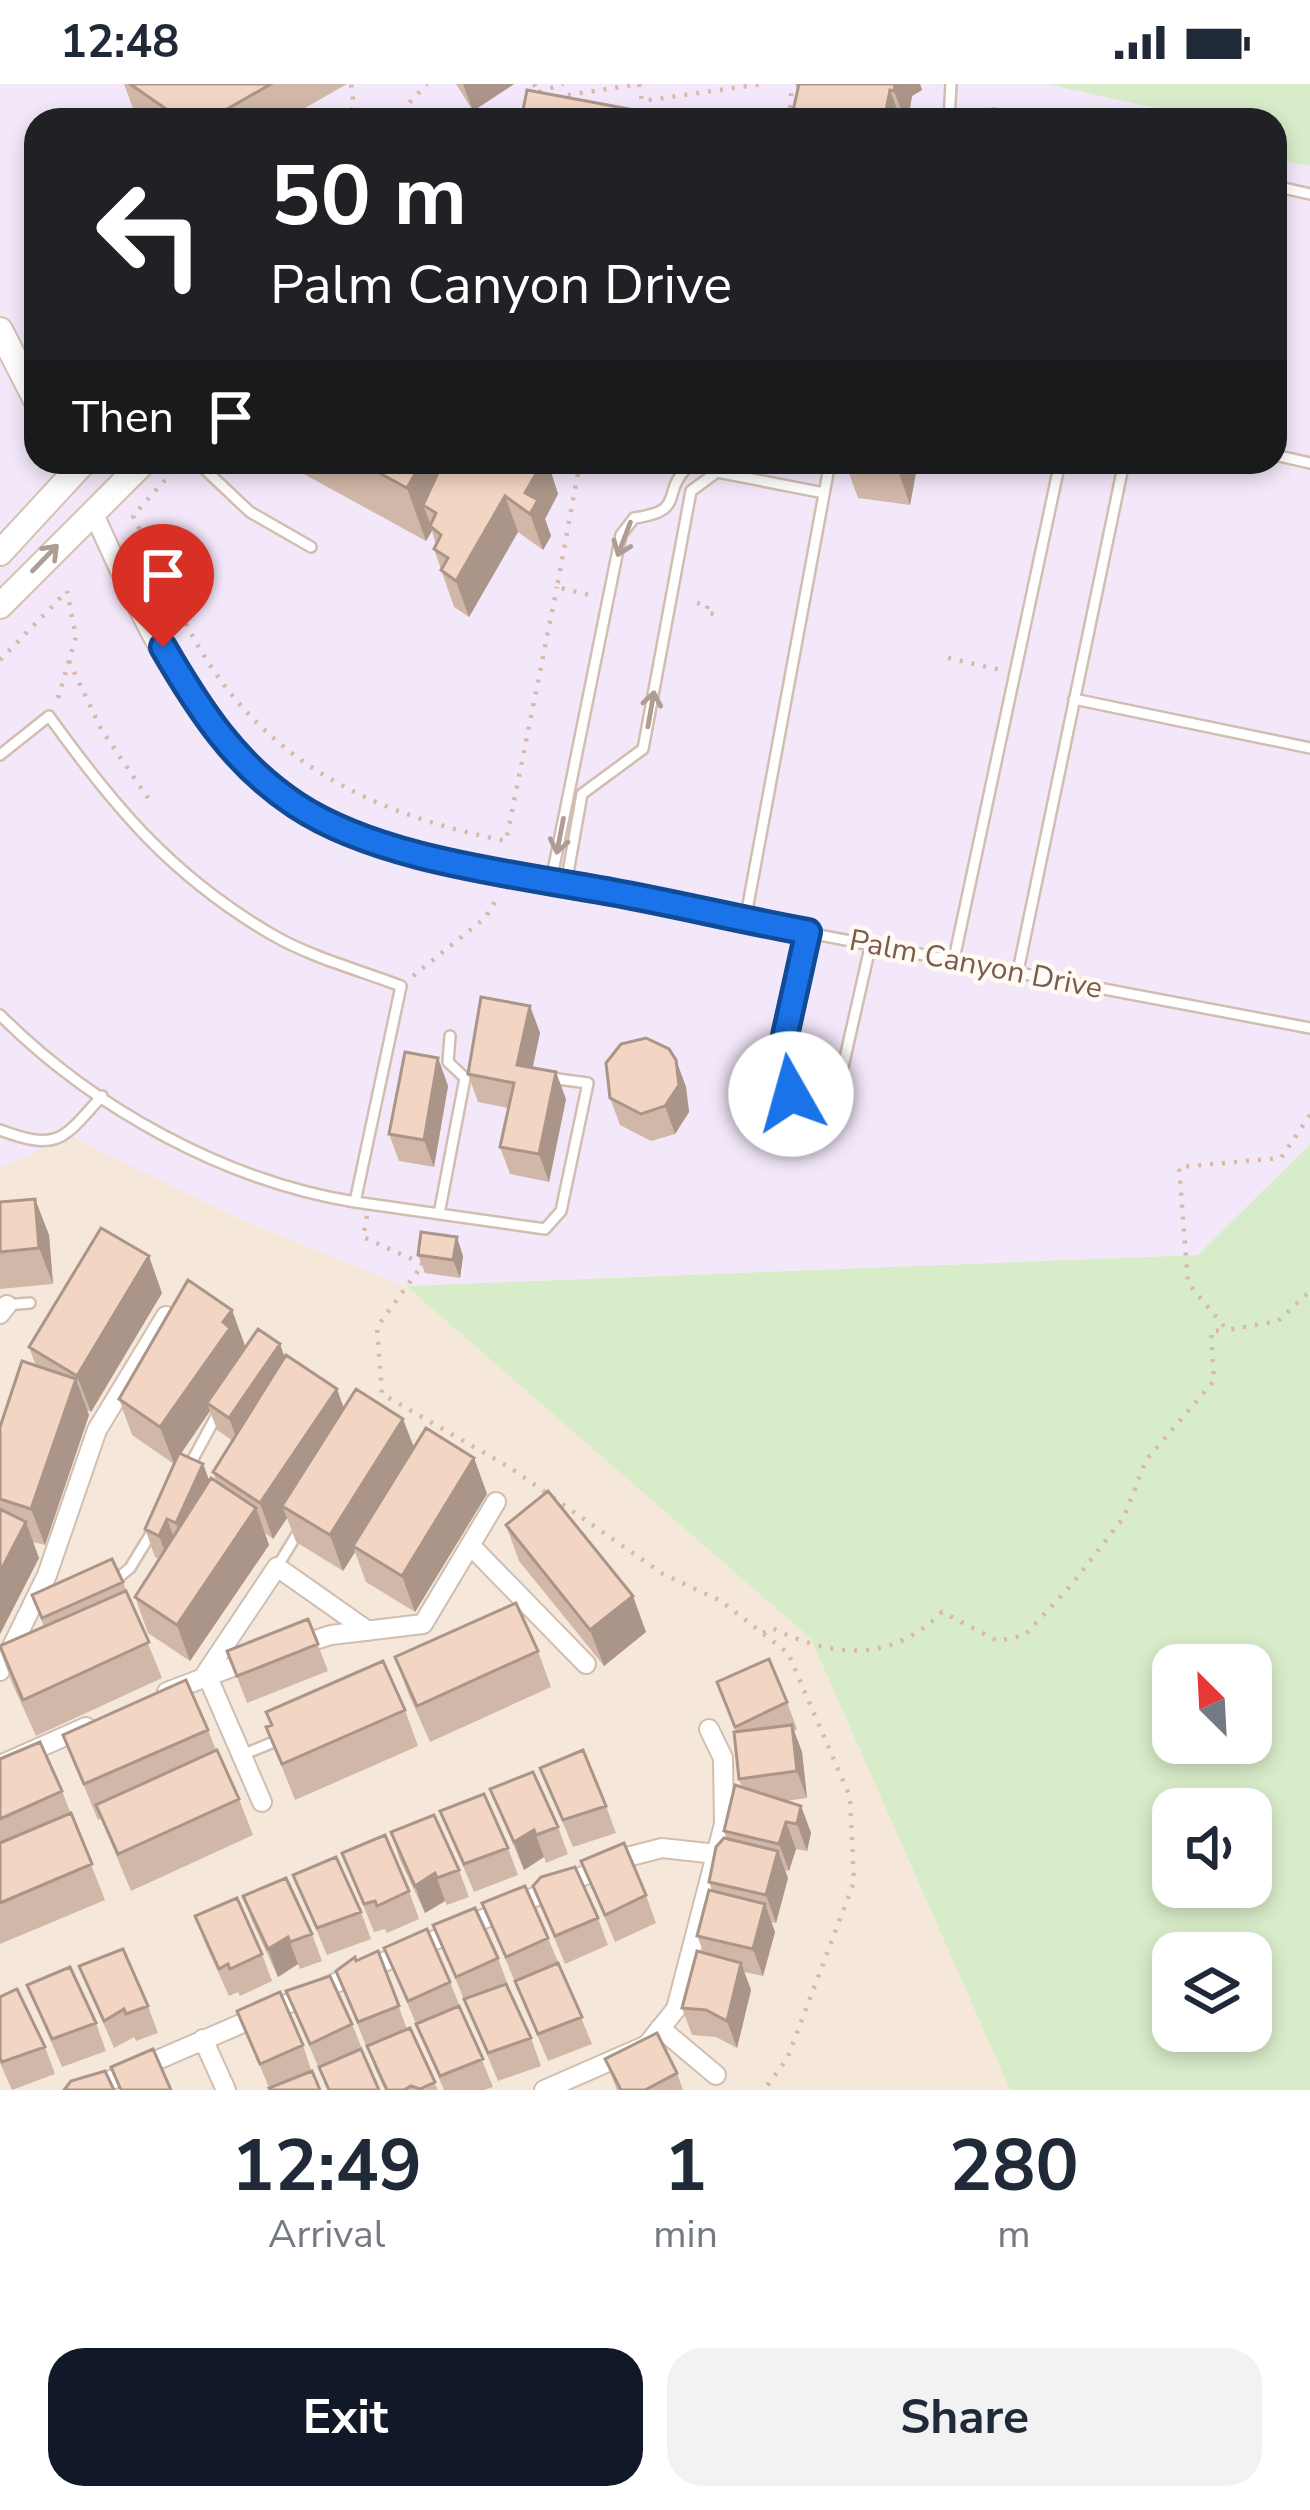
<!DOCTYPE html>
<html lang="en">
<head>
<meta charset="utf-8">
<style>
  :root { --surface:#fff; --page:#f2f2f3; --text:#1f2937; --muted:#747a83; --accent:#111827 }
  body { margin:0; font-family:"Nunito Sans",sans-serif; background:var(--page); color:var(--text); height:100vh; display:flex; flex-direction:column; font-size:45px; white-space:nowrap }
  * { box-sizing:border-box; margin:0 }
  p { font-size:39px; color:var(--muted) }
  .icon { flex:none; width:66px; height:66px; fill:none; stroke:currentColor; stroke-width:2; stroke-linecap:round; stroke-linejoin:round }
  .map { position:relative; height:2006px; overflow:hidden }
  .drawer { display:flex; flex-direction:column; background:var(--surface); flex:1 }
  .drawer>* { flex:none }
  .banner { position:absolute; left:24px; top:24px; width:1263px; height:366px; border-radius:36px; box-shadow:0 6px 18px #0003; background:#202124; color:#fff; overflow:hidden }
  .needle { width:78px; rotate:336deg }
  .buttons { position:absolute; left:1152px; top:1560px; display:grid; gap:24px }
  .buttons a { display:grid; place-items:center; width:120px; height:120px; border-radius:24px; background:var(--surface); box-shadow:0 6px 18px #0003; font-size:60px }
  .pin { position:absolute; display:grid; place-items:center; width:102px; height:102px; color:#fff; margin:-123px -51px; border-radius:50% 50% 50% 0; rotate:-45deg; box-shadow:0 0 12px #0007 }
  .pin .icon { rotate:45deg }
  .me { position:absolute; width:132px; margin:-66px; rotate:353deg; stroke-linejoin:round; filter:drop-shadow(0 0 9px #0008) }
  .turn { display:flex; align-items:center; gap:42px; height:252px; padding:0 48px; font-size:54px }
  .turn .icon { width:156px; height:156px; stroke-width:2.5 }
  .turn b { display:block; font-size:84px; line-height:102px }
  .then { display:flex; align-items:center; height:114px; padding:0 48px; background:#0003; gap:24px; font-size:45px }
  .eta { display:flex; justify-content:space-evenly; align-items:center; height:204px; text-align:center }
  .eta b { font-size:72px; font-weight:700; line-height:84px }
  .primary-button { display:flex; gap:24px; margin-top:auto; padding:24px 48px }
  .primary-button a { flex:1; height:138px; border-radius:36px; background:var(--accent); color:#fff; font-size:48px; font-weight:700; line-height:138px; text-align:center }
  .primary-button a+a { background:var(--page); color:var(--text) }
  .status { display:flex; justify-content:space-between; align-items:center; height:84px; padding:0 60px; background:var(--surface); direction:ltr }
  .status svg { height:33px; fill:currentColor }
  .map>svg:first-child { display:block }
  .residential { fill:#f5e8da }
  .education { fill:#f3e8fa }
  .green { fill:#d8ecc9; fill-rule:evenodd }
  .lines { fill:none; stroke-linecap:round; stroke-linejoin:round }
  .lane-casing { stroke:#d1beb0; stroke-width:14 }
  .street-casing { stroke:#d1beb0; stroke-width:22 }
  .secondary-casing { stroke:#d6c0b0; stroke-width:28 }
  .path { stroke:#d9b8a5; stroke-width:4.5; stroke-dasharray:3 9; stroke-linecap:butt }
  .lane { stroke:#fff; stroke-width:9 }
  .street { stroke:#fff; stroke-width:18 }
  .secondary { stroke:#fff; stroke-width:24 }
  .wall { fill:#d1b7a8; fill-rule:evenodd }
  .shaded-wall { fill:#aa9588 }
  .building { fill:#f3d5c3; stroke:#aa9588; stroke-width:3 }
  .oneway { stroke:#af9d94 }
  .route-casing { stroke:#114b97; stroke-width:30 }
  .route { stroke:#1a73e8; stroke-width:21 }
  .labels { text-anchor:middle; stroke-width:9; stroke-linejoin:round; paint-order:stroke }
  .street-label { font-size:30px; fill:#7a5c4d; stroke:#fffaf3 }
</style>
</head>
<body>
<div class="status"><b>12:48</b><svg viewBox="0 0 49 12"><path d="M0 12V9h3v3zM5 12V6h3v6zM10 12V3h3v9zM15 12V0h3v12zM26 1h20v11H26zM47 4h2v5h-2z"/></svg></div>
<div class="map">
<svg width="1310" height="2006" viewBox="0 0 1310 2006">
  <rect width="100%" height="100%" fill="#fdf6ec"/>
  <path class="residential" d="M73,1052L233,1132L406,1202L811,1555L1010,2006H0V1083Z"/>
  <path class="education" d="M0,0H1046L1156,24L1155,36H36V378H1275V75L1310,82V1060L1199,1171L406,1202L233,1132L73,1053L0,1083Z"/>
  <path class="green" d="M1046,0H1310V82L1275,75V36H1155V24Z
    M1310,1060V2006H1010L811,1555L406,1202L1198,1171ZM1251,1581V1659H1173V1581ZM1173,1725H1251V1803H1173ZM1173,1869H1251V1947H1173Z"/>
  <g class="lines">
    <defs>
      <path id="lane" d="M949,36L951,0
        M992,36L994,30L1024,36
        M1275,102L1310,110
        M1275,371L1310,379
        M197,378L250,428L311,463
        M830,378L745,837L1310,944
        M1074,615L1310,664
        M0,671L49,632C115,724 172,792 271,850C310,873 359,886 401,902L355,1118C225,1097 93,1024 0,931
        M551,797L621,451L634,434C691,426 656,407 694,378
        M566,800L582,710L643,665L691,407L717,388L824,409
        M808,848L778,983L791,1010L833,1027L871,859
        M954,875L1060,378
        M1018,887L1124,378
        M0,1046C59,1068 63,1055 102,1012
        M355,1118L545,1145L561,1127L588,999L550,994
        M439,1130L465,994L448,978L450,952
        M6,1221L30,1219
        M187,1386L219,1327
        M277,1483L299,1447
        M111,1500L130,1484L152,1448
        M242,1671L281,1655"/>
      <path id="street" d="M94,430C133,516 179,622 251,686C365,786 597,804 745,837
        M0,1230L7,1221
        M470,1461L586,1580
        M296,1562L331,1551L423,1540L496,1418
        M0,1587L47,1491L97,1346L166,1232
        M167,1608L253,1575
        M0,1681L86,1643
        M262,1718L206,1589L277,1483L368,1547
        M660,1944L716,1991
        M203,1955L226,2006
        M88,2006L627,1773L662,1764L716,1770
        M544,2006L647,1961L676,1925L724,1740L723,1674L709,1645"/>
      <path id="secondary" d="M0,246L36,316
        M0,469L84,378
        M0,522L144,378"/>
    </defs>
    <use href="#lane" class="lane-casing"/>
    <use href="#street" class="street-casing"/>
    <use href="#secondary" class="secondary-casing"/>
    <path class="path" d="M534,0L540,13
      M539,8L563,0
      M556,13L639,0L642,17L762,0
      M344,36L354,23L351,0
      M393,36L427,0
      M789,36L792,0
      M181,378L133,432C159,483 182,540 214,587C285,690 388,733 506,757L557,503
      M580,378L557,503L597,513
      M697,519L708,521L706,529L721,531
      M948,574L1001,586
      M0,576L67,507
      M69,577L101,645L148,714
      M58,614L76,553L67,507
      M413,892L485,834L496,816
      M1310,1031L1281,1074L1179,1083L1188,1199L1227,1246L1278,1237L1310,1207
      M367,1132L363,1153L423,1180L377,1243L382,1310L509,1383L663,1490L721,1517L788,1569L850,1713L854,1798L787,1975L764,2006
      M763,1549L772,1544C834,1574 891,1579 942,1528L998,1557L1025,1551L1072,1500L1124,1433L1146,1376L1214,1297L1211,1247L1227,1246"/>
    <use href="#lane" class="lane"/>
    <use href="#street" class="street"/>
    <use href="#secondary" class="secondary"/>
  </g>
  <path class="wall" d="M124,0H347L284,36H143L135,30Z
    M456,0H514L473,27Z
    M795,0H920L922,6L912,12L908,36H791L798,7Z
    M282,378H557L551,388L558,410L545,435L551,452L543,466L518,448L469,533L454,523L434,465L436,461L432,447L426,457Z
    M845,378H918L910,421L858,414Z
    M530,922L540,949L533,983L566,1015L549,1098L510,1090L500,1063L508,1024L478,1018L468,990Z
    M438,974L448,1002L434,1083L399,1077L389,1050Z
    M676,976L686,1003L689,1028L675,1050L651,1057L620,1041L610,1014Z
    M35,1115L49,1151L53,1200L0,1205V1118Z
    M418,1171L463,1172L460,1194L425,1189Z
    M162,1209L91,1328L87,1326L89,1331L45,1461L33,1458L39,1474L0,1550V1343L36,1282L29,1263Z
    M232,1226L245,1262L240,1271L285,1273L344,1325L414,1363L474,1374L487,1410L415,1528L366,1498L355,1468L343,1487L296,1458L287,1434L273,1455L265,1449L269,1461L190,1577L148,1549L135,1513L159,1475L155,1473L145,1445L176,1375L174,1380L132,1351L119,1315ZM210,1327L217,1346L233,1357L213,1388L217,1399L209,1396L203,1380L180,1370Z
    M506,1441L646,1548L604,1582L519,1477Z
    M123,1498L162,1594L36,1652L12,1599L0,1566L44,1543L32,1511Z
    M308,1535L328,1587L247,1619L227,1567Z
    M538,1567L551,1603L430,1658L408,1609L395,1573Z
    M717,1598L787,1618L797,1645L794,1647L802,1668L807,1714L786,1717L801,1722L811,1749L807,1767L796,1765L789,1787L785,1786L788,1794L776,1839L771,1838L775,1848L763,1892L744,1888L751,1906L737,1964L716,1953L692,1951L682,1924L704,1869L697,1852L712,1807L709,1798L726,1754L724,1747L742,1704L739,1695L736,1648Z
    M405,1626L418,1662L295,1716L266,1643Z
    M208,1646L216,1666L239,1715L253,1751L131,1807L101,1735L98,1736L63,1651Z
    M0,1675L62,1707L105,1816L0,1860Z
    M540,1684L606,1722L616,1749L573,1763Z
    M490,1705L558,1743L568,1770L546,1779L544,1773L524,1786Z
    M440,1727L508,1764L518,1791L474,1808Z
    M391,1748L459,1786L469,1813L447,1821L445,1817L425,1829L400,1776Z
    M342,1769L409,1807L419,1835L387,1849L385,1845L374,1848Z
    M581,1777L646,1811L656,1839L615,1858Z
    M293,1791L361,1828L371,1855L327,1871Z
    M533,1802L598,1834L608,1861L565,1880Z
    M243,1812L312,1850L322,1877L300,1885L298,1880L278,1893L253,1839Z
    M482,1819L548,1854L592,1960L548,1977Z
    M195,1832L262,1870L272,1897L240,1912L238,1908L229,1912L205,1859Z
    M433,1841L498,1874L508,1901L506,1902L531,1954L541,1982L498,1997Z
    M384,1864L450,1898L493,2003L484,2006H444Z
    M378,1867L407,1945L438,2006H385L377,1989L336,1887Z
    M79,1882L148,1922L158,1949L136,1957L134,1953L114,1964Z
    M27,1901L96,1939L106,1967L62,1983Z
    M286,1907L352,1940L379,2006H328Z
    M0,1913L45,1963L55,1990L12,2006L0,1979Z
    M237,1927L303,1961L312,1989L270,2006Z
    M605,1975L677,1989L683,2006H617Z"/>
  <path class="shaded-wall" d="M463,0H514L473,27Z
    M895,0H920L922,6L912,12L908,36H905L894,7Z
    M890,6L901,36H884Z
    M422,378H456L436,429L423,421L432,444L430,442L432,447L426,457L407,404Z
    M536,378H557L551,388L558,410L545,435L551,452L543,466L530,430L525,409Z
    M895,378H918L910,421Z
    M505,412L518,448L469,533L456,497Z
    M530,922L540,949L527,1008L517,981Z
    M438,974L448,1002L434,1083L424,1056Z
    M676,976L686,1003L689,1028L675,1050L665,1022Z
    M556,988L566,1015L549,1098L539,1070Z
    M35,1115L49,1151L53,1200L39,1164Z
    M457,1153L463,1172L460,1194L453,1176Z
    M149,1172L162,1209L91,1328L77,1292Z
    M232,1226L245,1262L240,1269L243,1280L207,1319L210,1327L174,1380L160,1343Z
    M280,1260L290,1287L239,1361L229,1334Z
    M76,1295L89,1331L45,1461L31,1425Z
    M337,1305L350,1341L282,1422L287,1434L273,1455L260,1419Z
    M403,1335L417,1371L353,1462L355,1468L343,1487L330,1451Z
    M474,1374L487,1410L415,1528L402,1492Z
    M203,1380L213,1407L186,1466L176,1439Z
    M256,1424L269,1461L190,1577L177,1541Z
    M167,1435L177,1462L169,1479L159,1452Z
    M26,1438L39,1474L0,1550V1488Z
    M633,1512L646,1548L604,1582L590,1546Z
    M792,1641L802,1668L807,1714L797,1687Z
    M801,1722L811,1749L807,1767L797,1740Z
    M786,1738L796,1765L789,1787L779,1760Z
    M534,1746L544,1773L524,1786L514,1758Z
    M778,1767L788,1794L776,1839L766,1811Z
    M435,1789L445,1817L425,1829L415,1802Z
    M765,1820L775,1848L763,1892L753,1865Z
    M288,1853L298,1880L278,1893L268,1865Z
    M741,1879L751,1906L737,1964L727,1937Z"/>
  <path class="building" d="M130,0H271L208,36H182Z
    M799,0H895L894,7L890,6L884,36H791Z
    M527,6L688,36H521Z
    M359,378H422L407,404Z
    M443,378H543L525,409L538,416L530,430L505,412L456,497L441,486L448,474L434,465L441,451L430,442L436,429L423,421Z
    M481,913L530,922L517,981L556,988L539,1070L500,1063L514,999L468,990Z
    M646,954L669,965L676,976L679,1001L665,1022L641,1030L610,1014L606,979L621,960Z
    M405,968L438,974L424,1056L389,1050Z
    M35,1115L39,1164L0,1168V1118Z
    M101,1144L149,1172L77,1292L29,1263Z
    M421,1148L457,1153L453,1176L418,1171Z
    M188,1196L232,1226L223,1238L230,1244L160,1343L119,1315Z
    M258,1245L280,1260L229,1334L207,1319Z
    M286,1271L337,1305L260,1419L213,1388Z
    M22,1277L76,1295L31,1425L0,1415V1343Z
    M356,1305L403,1335L330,1451L282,1422Z
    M426,1344L474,1374L402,1492L353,1462Z
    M179,1369L203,1380L176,1439L167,1435L159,1452L145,1445Z
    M211,1394L256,1424L177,1541L135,1513Z
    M548,1407L633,1512L590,1546L506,1441Z
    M0,1425L26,1438L0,1488Z
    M112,1475L123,1498L42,1534L32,1511Z
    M126,1507L149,1558L23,1616L0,1562Z
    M516,1519L538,1567L417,1622L395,1573Z
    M308,1535L318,1560L237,1592L227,1567Z
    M769,1575L787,1618L735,1643L717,1598Z
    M383,1577L405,1626L282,1680L266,1643L272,1641L266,1628Z
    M186,1596L208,1646L84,1700L63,1651Z
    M792,1641L797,1687L739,1695L734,1648Z
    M40,1658L62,1707L0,1735V1675Z
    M217,1666L239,1715L118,1770L96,1721Z
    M583,1666L606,1722L563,1736L540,1684Z
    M533,1688L558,1743L536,1751L534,1746L514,1758L490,1705Z
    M735,1701L801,1722L797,1740L786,1738L779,1760L724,1747Z
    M484,1710L508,1764L464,1780L440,1727Z
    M71,1729L92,1780L0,1819V1759Z
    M434,1731L459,1786L437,1794L435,1789L415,1802L391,1748Z
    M385,1751L409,1807L377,1822L375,1817L364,1820L342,1769Z
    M724,1754L778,1767L766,1811L709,1798L716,1763Z
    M624,1759L646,1811L605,1831L581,1777Z
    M336,1773L361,1828L317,1844L293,1791Z
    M575,1783L598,1834L555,1852L533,1802L541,1793Z
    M286,1794L312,1850L290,1858L288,1853L268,1865L243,1812Z
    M525,1802L548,1854L506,1873L482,1819Z
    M709,1806L765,1820L753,1865L697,1852Z
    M237,1814L262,1870L230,1885L228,1880L219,1885L195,1832Z
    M475,1824L498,1874L456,1893L433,1841Z
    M427,1845L450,1898L408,1917L384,1864Z
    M123,1865L148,1922L126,1930L124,1925L104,1937L79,1882Z
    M378,1867L399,1922L358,1938L336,1887L355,1873L356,1877Z
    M697,1867L741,1879L727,1937L706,1926L682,1924Z
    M558,1879L582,1933L538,1950L515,1897Z
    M70,1883L96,1939L52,1955L27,1901Z
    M330,1892L352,1940L310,1960L286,1907Z
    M506,1900L531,1954L488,1969L464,1915Z
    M17,1905L45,1963L2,1978L0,1974V1913Z
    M280,1908L303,1961L260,1980L237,1927Z
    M459,1922L483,1975L440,1992L416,1940Z
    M410,1944L435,1998L420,2005L411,2002L404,2006H387L367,1962Z
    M657,1949L677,1989L645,2006H621L605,1975Z
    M153,1965L171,2006H121L111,1983Z
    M361,1965L379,2006H329L319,1983Z
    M105,1987L114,2006H64L71,1997Z
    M312,1987L320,2006H270L269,2004Z"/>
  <defs><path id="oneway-shaft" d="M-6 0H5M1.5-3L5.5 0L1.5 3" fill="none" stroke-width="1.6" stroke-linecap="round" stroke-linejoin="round" transform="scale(3)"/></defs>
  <g class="oneway">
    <use href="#oneway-shaft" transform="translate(624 455) rotate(111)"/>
    <use href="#oneway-shaft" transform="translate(45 474) rotate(-46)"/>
    <use href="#oneway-shaft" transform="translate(651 625) rotate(-80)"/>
    <use href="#oneway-shaft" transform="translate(560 752) rotate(101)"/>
  </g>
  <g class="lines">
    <defs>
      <path id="route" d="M163,563C199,625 235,681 296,721C379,776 515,790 611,808C677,820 742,836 808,848L778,983L791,1010"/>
    </defs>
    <use href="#route" class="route-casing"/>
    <use href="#route" class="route"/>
  </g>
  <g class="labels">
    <g class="street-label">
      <text transform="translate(976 880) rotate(11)" y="10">Palm Canyon Drive</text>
    </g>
  </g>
</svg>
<div class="buttons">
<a><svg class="needle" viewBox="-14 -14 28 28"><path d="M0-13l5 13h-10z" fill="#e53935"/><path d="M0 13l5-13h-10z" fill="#747a83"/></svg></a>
<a><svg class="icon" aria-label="sound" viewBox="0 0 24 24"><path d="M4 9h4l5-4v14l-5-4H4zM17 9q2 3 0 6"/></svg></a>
<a><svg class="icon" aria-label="layers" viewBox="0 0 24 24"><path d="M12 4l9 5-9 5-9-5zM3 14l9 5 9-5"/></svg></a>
</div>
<div class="pin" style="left:163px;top:563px;background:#d93025"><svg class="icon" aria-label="arrive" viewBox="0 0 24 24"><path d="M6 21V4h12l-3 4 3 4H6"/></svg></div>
<svg class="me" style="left:791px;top:1010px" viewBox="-20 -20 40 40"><circle r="19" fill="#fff"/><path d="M0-13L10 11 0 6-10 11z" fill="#1a73e8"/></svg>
<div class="banner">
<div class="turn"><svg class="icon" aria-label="left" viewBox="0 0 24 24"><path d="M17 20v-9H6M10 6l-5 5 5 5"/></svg><div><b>50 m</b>Palm Canyon Drive</div></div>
<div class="then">Then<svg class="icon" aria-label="arrive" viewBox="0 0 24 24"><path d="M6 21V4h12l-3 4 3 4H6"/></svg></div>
</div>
</div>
<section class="drawer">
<div class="eta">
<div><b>12:49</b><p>Arrival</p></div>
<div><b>1</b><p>min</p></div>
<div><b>280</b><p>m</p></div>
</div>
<div class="primary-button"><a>Exit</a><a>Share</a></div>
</section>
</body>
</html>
